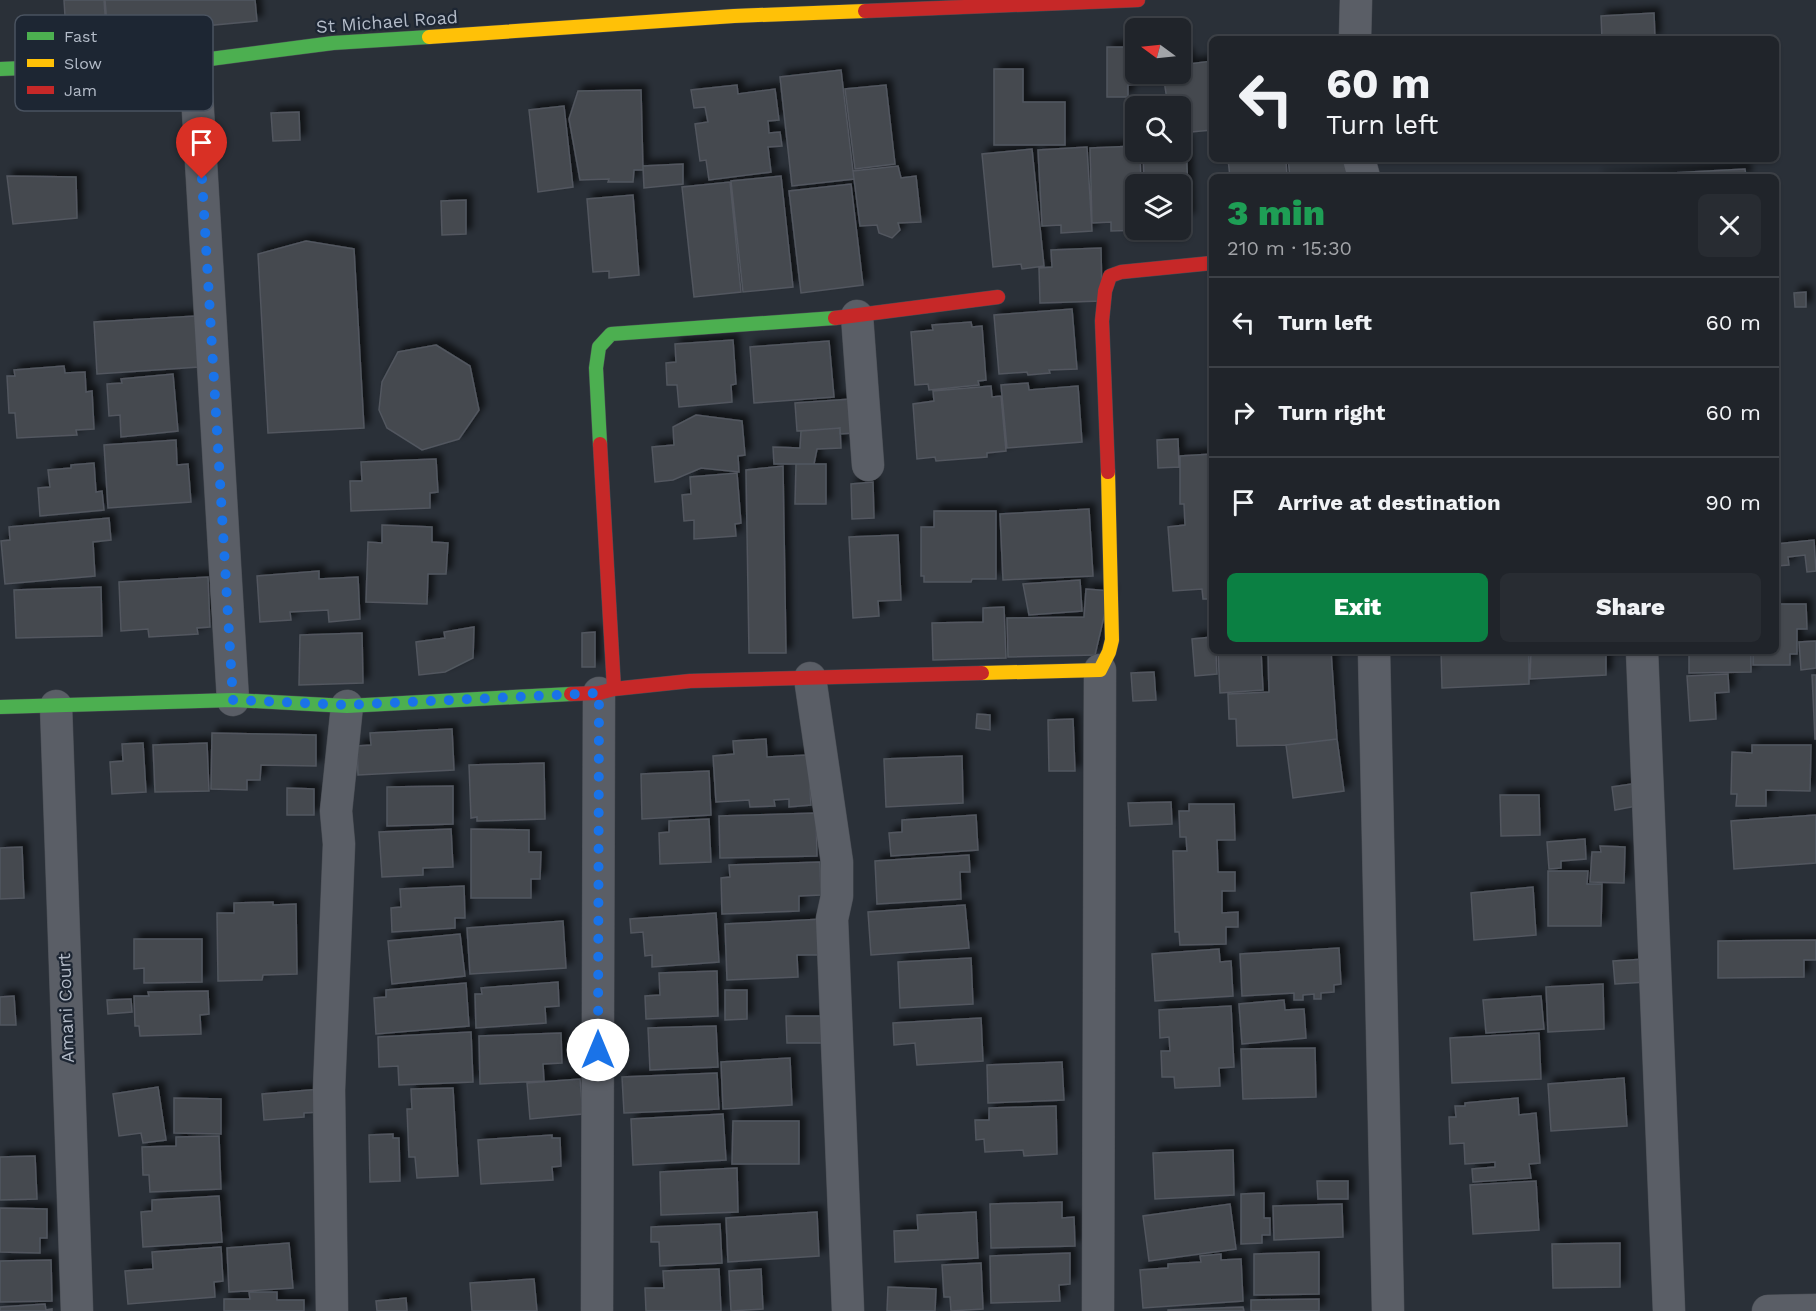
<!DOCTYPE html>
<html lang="en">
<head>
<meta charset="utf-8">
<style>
  :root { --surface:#20242a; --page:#282c32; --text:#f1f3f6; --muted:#a2a4a8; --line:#3d4147; --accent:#0b8043 }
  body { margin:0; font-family:"Work Sans",sans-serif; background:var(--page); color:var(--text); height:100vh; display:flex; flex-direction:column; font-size:22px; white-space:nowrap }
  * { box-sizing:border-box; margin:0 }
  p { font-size:20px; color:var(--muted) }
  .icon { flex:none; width:33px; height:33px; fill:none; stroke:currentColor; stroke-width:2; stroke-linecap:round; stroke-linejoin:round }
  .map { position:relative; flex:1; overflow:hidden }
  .side { position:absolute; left:1209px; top:174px; width:570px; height:480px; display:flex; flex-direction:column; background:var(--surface); border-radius:9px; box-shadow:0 2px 4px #0004,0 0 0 2px var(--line) }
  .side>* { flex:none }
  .hud { position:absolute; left:1209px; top:36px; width:570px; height:126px; border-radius:9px; box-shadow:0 2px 4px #0004,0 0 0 2px var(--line); background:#20242a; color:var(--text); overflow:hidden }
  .needle { width:39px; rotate:285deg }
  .buttons { position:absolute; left:1125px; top:18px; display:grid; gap:12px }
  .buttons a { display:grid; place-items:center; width:66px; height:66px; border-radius:9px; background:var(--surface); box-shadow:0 2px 4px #0004,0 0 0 2px var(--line); font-size:30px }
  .pin { position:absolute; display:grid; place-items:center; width:51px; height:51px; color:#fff; margin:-62px -26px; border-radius:50% 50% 50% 0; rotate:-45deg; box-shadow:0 0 6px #0007 }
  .pin .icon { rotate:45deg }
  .me { position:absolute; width:66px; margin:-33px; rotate:0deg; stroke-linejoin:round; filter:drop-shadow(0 0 4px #0008) }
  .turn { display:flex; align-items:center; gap:21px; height:126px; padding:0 18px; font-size:27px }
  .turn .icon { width:78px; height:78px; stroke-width:2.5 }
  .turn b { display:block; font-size:42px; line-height:51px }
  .round { display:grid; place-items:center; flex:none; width:63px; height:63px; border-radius:9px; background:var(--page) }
  .headline { display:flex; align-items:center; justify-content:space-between; height:102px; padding:0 18px }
  h1 { font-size:36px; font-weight:800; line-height:45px; color:#1e9e55 }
  .primary-button { display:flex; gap:12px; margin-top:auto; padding:12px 18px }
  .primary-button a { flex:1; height:69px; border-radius:9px; background:var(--accent); color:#fff; font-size:24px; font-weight:800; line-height:69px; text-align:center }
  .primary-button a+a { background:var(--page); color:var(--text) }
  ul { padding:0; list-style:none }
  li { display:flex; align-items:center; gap:18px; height:90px; padding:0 18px; border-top:2px solid var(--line) }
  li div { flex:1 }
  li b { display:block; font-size:22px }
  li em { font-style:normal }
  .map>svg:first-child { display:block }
  .building { fill:#444950; stroke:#52575f; stroke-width:1.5; filter:url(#shadow) }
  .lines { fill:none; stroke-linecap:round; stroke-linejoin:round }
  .street-casing { stroke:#484c53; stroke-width:33 }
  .fast-casing { stroke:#484c53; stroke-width:15 }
  .slow-casing { stroke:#484c53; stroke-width:15 }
  .jam-casing { stroke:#484c53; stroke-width:15 }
  .street { stroke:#5a5e66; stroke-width:32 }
  .fast { stroke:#4caf50; stroke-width:14 }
  .slow { stroke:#ffc107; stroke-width:14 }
  .jam { stroke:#c62828; stroke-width:14 }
  .route { stroke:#1a73e8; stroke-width:10; stroke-dasharray:0 18 }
  .labels { text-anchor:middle; stroke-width:4.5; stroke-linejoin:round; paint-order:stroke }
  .street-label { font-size:18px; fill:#b4bcc9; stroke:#1d2633 }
  .key { fill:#1d2633; stroke:#4a5360; stroke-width:1.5 }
  .key-label { font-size:16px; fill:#b4bcc9 }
</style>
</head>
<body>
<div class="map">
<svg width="1816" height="1311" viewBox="0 0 1816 1311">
  <defs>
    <filter id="shadow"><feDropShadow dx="5.5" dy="-5.5" stdDeviation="3" flood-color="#0009"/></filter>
  </defs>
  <rect width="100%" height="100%" fill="#2a3038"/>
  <path class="building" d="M64,0H104L106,29L66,32Z
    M105,0H255L257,21L108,35Z
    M1654,13L1655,39H1602L1601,16Z
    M1125,36H1136V74H1160V85H1128V97H1107V47H1125Z
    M1187,54L1189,64L1212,61V130L1180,133V106H1168L1163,74H1180V55Z
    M994,69H1023V102H1065V145H994Z
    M841,70L854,179L792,186L780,77Z
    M737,85L738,94L775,89L779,120L768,121L769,133L780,132L782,146L768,147L771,172L709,180L706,160L700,161L695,124L708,122L705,107L694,108L691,90Z
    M886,85L895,164L855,169L845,89Z
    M641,90L643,170H634L633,182H608L609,179L580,180L569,119L578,91Z
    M564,106L573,187L538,192L529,110Z
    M299,112L300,140L273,141L271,113Z
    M1180,141H1186L1189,218L1180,219V184H1144L1143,152H1180Z
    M1136,146V152H1140L1141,184H1136V230H1142L1111,231V222L1092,223L1090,148Z
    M1087,147L1092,231L1061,233V225L1042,226L1038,150Z
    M1032,149L1044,266L1022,269L1021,264L993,267L982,154Z
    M1228,159H1286L1287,177H1230Z
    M1288,159H1348L1349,177H1290Z
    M683,164V184L644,188L643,166Z
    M898,166L901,178L916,176L921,222L898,223L900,230L892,238L879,233L877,225L860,226L853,171Z
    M1745,169L1746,177H1597Z
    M7,176L76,177L77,218L13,224Z
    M781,176L793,287L743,292L731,181Z
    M730,182L741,292L694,297L682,187Z
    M851,184L863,285L801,293L789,191Z
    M633,195L639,275L609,278V271L593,272L587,199Z
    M466,200V234L442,235L441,201Z
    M306,241L354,249L364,428L268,433L258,254Z
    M1101,248L1102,301L1040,303L1039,268L1052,267L1051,250Z
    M1806,292V307H1795L1794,293Z
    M1072,309L1077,369L1049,370L1050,373L1028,375L1027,372L999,374L994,315Z
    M196,316L199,367L97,374L94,322Z
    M971,322L972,327L982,326L986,380L978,381L979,385L929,390L928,384L915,385L911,332L933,330L932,325Z
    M733,340L736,384L731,385L732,402L679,407L677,385H667L666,363L676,362L675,344Z
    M829,341L834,397L754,403L750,347Z
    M436,345L470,366L479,410L459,439L422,450L387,428L379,410L382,382L398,352Z
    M64,366L65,373L85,372L86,392L92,391L94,429L76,430L77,435L17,438L15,413H9L7,376H15L14,370Z
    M173,374L178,431L121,437L120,415L109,416L107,384L122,383L121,379Z
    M1028,383L1029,390L1078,386L1082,442L1007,448L1001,385Z
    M991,386L992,397L1001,396L1006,451L987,453V457L936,461L935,457L917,459L913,404L934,401L933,391Z
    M851,399L854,433L840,434V428L797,431L795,403Z
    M696,415L742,421L745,455L738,456L739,472L701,468L673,480L655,482L652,447L674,445L673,427Z
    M840,428L841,448L817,449L814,464H774L773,447L800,448L801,431Z
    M1178,439L1179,467L1158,468L1157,440Z
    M176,440L177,465L188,464L191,502L108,508L104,445Z
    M1212,454V599H1203L1202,589L1173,591L1168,527L1185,525L1184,504H1180V456Z
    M436,459L438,492L430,493V508L351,511L350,481H362L361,462Z
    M94,463L96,492L102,491L104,510L40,516L38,488L50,487L48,470L71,468V465Z
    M796,464H826V504H795Z
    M783,466L786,653H749L746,470Z
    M737,473L741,523L735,524L736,536L694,539V520L684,521L682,495L691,494L690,477Z
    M873,482L874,518L852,519L851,484Z
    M1089,509L1093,576L1003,580L1000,514Z
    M934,511H996V579H972L971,582H924V576H921V527H934Z
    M109,518L111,540L93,542L95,576L5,584L1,541L10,540L9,527Z
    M382,525L432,527V542L448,543L446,574H428L427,604L366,602L368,542L382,543Z
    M898,535L901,600L878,601L879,616L853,618L849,537Z
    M1814,540L1816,571L1807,572L1805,555L1788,557L1789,565L1776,566V544Z
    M319,571V579L358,577L360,619L329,622L328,610L290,612L291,620L260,622L257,576Z
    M208,577L210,627L197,628L198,634L149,637L148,629L121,631L119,582Z
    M1080,580L1082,611L1029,615L1023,584Z
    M101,587L102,636L16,638L14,590Z
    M1086,589L1110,591L1095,655L1008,657L1007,618L1084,617Z
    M1776,604H1806L1807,629H1797V654H1790V665H1753V651H1776Z
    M1004,607L1006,658L933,660L932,623L983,622V608Z
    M474,627L473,658L445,672L419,675L416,642L445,638L444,632Z
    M595,632V667H582V633Z
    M362,633L363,683L299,685L300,635Z
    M1212,637V651H1216L1217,674L1195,676L1192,639Z
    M1816,641V668L1801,670L1799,642Z
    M1218,651H1261L1263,690L1220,693Z
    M1268,651H1331L1337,739L1286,745L1237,746L1236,719H1229L1228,694L1269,692Z
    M1441,651H1529V684L1442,688Z
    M1531,651H1606V675L1530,679Z
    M1741,651H1751V672L1689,673V655H1741Z
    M1154,672L1156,700L1133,701L1131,673Z
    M1728,674L1729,692L1715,693L1716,719L1690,721L1687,676Z
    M1812,675H1816V739H1815Z
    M977,714L990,715V730L976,728Z
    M1073,719L1075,771H1049L1048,720Z
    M452,729L454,770L358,775L357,746L371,745L370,733Z
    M212,733L316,735V766L261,765L260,780H247V790L211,789Z
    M766,739L767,757L808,755L811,805L789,807V799L774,800L775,806L750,807L749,800L716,802L713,756L734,754L733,741Z
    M1337,739L1344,791L1293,798L1286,745Z
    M143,743L146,792L112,794L110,762L123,761L122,744Z
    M207,743L209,791L155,792L153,745Z
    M1752,745H1811L1810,791L1766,790V806H1736L1737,794H1731L1732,752L1752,753Z
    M962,756L963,803L886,807L884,759Z
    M544,763L545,819L477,821V817L471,818L469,765Z
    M709,771L711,815L642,819L641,774Z
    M1638,783L1642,805L1615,810L1612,787Z
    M453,786V824L387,826V787Z
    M287,788L314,789V815H287Z
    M1500,795H1539L1540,835L1501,836Z
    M1171,802L1172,824L1130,826L1128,803Z
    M1189,804H1234L1235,840H1217L1218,872H1235V891H1222V913L1238,912V927H1226V944L1180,945L1179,932H1175L1173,851H1187L1186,837H1180L1179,811H1189Z
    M816,813L817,856L720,858L719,816Z
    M976,815L978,850L891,856L889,833L902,832V820Z
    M1816,815V863L1734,869L1731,821Z
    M709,819L711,862L660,864L659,833L669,832V821Z
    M451,829L453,867L423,868V875L382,877L379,832Z
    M471,829L529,830V852H541L540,879H531V898H471Z
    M1585,839L1586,859L1561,861V868L1549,869L1547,842Z
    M1600,846L1625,847L1624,883L1590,882L1592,852H1601Z
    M22,847L24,898L0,899V848Z
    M969,855L970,872H960L961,899L877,904L875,861Z
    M820,862L821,895L799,896V911L722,914L721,878L730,877L729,865Z
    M1548,871H1588L1587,884H1602L1601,926H1548Z
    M464,886L465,918H455V928L392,932L391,908L401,907L400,889Z
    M1533,887L1536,935L1474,940L1471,893Z
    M273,902V905L296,904L297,974L263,975L262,980L218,981L217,913H234V903Z
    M965,905L969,948L871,955L868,912Z
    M716,913L719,962L652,967V955L645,956L643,932L631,933L630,919Z
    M823,919L824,955H797L798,977L727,980L725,924Z
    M563,921L566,968L470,974L467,928Z
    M460,934L465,976L392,984L388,941Z
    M134,939H202V982L144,983V968L134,969Z
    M1816,940V960H1804V977L1718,978V941Z
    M1339,948L1341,984L1334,985V992L1321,993V999H1314V994L1303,995V1000H1294V993L1242,996L1240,954Z
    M1219,949L1220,962L1231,961L1233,996L1155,1001L1152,954Z
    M971,958L973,1004L900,1008L898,962Z
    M1646,959L1647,982L1615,984L1613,961Z
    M717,971L718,1016L646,1019L645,996L660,995L659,973Z
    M558,982L559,1006L545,1007L546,1023L476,1028L475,994H482L481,988Z
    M466,983L469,1026L376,1034L374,998L386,997V990Z
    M1603,984L1604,1029L1548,1032L1546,987Z
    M725,990H747V1019L725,1020Z
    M208,991L209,1014L200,1015L201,1034L140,1036L139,1026H135L134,996H149L148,992Z
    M14,996L16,1025H0V997Z
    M1541,996L1544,1029L1486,1033L1483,1000Z
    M131,999L132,1012L108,1014L107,1000Z
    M1284,1000L1285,1010L1304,1009L1306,1038L1242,1044L1239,1004Z
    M1231,1006L1234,1067L1219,1068L1220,1086L1175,1088L1174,1077H1162L1161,1051H1170L1169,1037L1160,1038L1159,1010Z
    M786,1016H830L831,1043H787Z
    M981,1018L983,1061L917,1065L915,1043L894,1045L893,1023Z
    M716,1026L718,1067L650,1070L648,1028Z
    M471,1032L473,1082L399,1085L398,1066L379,1067L378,1037Z
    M561,1033L562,1063L543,1064L544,1081L480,1084L479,1036Z
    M1539,1033L1541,1079L1452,1083L1450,1038Z
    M1315,1048L1316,1097L1243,1099L1241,1049Z
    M790,1058L792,1105L723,1109L721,1062Z
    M1062,1062L1064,1100L988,1103L987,1065Z
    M717,1073L719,1109L624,1113L622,1077Z
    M1624,1078L1627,1126L1551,1131L1548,1084Z
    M580,1079L583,1114L530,1119L527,1083Z
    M158,1087L166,1140L143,1143L141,1133L119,1136L113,1094Z
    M453,1088L458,1176L417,1178L415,1157H409L407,1109H412L411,1089Z
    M321,1089L322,1112L304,1113V1117L264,1120L262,1094Z
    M174,1098L221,1099V1134L174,1133Z
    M1518,1098L1519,1115L1536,1113L1540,1163L1529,1164L1531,1178L1473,1182L1472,1169L1495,1167V1162L1465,1164L1464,1143L1450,1144L1449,1117H1456L1455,1106H1465V1103Z
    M1056,1106L1057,1154L1024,1156L1023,1150L985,1152L984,1139L976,1140L975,1120H989V1108Z
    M723,1114L726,1160L633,1165L631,1119Z
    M733,1121H799V1164H732Z
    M393,1134V1138H399L400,1181L370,1182L369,1135Z
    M552,1135V1138H560L561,1166L552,1167L553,1180L481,1184L478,1140Z
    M219,1136L221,1189L150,1192L149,1175H143L142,1147L176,1146V1137Z
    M1233,1150L1234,1195L1155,1199L1153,1153Z
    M35,1156L37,1199L0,1200V1157Z
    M737,1168L738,1212L661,1215L660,1172Z
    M1317,1181H1348V1199H1318Z
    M1536,1181L1539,1230L1473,1234L1470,1185Z
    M1264,1193V1218H1270V1235H1262V1243L1241,1244V1194Z
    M219,1196L222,1242L143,1247L141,1212L152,1211V1200Z
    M1062,1202V1218L1074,1217L1075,1246L991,1248L990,1204Z
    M1230,1204L1236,1249L1149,1261L1143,1216Z
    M1342,1204L1343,1237L1274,1240L1273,1206Z
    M0,1208L47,1209V1238H40V1253L0,1252Z
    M817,1212L819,1256L728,1262L726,1218Z
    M976,1212L978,1258L895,1262L894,1231L918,1230L917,1215Z
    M720,1224L722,1263L660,1266L659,1242H651V1227Z
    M289,1243L293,1288L229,1292L227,1248Z
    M1620,1243V1287L1553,1288L1552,1244Z
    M221,1247L223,1281L214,1282L215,1297L128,1304L125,1271L153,1269L152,1252Z
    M1319,1252V1294L1254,1295V1254Z
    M1070,1253V1284L1059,1285L1060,1301L991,1303L990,1256Z
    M1221,1254V1260L1241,1259L1243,1301L1143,1308L1140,1270L1168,1268V1264L1201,1262L1200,1256Z
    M51,1260L52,1301L0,1302V1261Z
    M981,1263L983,1309L951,1311L950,1297H944L942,1265Z
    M719,1269L721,1311H646L645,1288H664L663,1271Z
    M761,1269L763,1309L731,1311L729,1271Z
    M534,1279L537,1311H472L470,1283Z
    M888,1287L936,1289L935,1311H887Z
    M249,1292H277V1300H304V1311H224V1299H250Z
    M406,1298L407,1311H377L376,1301Z
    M1319,1299V1311H1251V1300Z
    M45,1304L46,1310L52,1309V1311H0V1307Z
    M1243,1307L1244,1311H1168V1310Z"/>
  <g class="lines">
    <defs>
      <path id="street" d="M1355,39L1356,0
        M195,61L233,700
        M1359,159L1364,177
        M857,316L868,465
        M1374,651L1388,1311
        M1642,651L1669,1311
        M810,678L837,862V896L832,919L848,1311
        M56,706L77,1311
        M332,1311L329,1090L339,844L336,811L347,706
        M597,1311L599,693
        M1098,1311L1100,670
        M1768,1311L1816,1310"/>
      <path id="fast" d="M0,69L195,61L333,43L429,37
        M600,444L596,368L599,347L611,334L835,318
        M0,707L233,700L347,706L571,694"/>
      <path id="slow" d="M429,37L734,16L865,11
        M982,673L1100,670L1109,652L1112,640L1108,472"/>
      <path id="jam" d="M865,11L1138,0
        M835,318L998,297
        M600,444L614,689
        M1108,472L1102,321L1105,291L1110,276L1121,272L1212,263
        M571,694L599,693L614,689L690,681L982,673"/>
    </defs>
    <use href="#street" class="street-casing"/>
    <use href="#fast" class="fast-casing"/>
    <use href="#slow" class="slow-casing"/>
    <use href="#jam" class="jam-casing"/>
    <use href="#street" class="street"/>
    <use href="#fast" class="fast"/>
    <use href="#slow" class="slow"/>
    <use href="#jam" class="jam"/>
  </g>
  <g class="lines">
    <path class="route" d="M202,179L233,700L347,705L599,693L598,1050"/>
  </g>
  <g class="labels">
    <g class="street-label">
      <text transform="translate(387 22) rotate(-4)" y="6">St Michael Road</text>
      <text transform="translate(66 1008) rotate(-92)" y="6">Amani Court</text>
    </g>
  </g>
  <rect x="15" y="15" width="198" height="96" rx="9" class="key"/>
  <rect x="27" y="32" width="27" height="8" fill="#4caf50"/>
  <rect x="27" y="59" width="27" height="8" fill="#ffc107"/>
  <rect x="27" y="86" width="27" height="8" fill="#c62828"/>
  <g class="key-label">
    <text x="64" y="42">Fast</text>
    <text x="64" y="69">Slow</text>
    <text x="64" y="96">Jam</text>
  </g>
</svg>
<div class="buttons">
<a><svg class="needle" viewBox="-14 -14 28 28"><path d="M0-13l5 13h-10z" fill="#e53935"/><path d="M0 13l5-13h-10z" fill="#a2a4a8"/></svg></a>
<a><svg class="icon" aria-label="search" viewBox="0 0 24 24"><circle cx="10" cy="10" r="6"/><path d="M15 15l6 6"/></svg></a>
<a><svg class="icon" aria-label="layers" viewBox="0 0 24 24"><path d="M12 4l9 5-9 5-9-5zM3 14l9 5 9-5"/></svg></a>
</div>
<div class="pin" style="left:202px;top:179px;background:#d93025"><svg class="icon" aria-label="arrive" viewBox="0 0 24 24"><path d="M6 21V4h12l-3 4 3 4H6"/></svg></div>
<svg class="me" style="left:598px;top:1050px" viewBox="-20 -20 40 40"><circle r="19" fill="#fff"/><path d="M0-13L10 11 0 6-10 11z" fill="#1a73e8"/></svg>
<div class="hud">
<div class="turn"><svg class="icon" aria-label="left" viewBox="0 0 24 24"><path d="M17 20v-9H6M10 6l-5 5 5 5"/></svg><div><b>60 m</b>Turn left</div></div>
</div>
<section class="side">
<div class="headline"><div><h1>3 min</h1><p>210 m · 15:30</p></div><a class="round"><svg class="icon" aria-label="close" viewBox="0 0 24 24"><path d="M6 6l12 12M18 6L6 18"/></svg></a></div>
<ul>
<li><svg class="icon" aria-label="left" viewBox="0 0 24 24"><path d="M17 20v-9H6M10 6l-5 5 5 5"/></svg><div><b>Turn left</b></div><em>60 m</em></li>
<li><svg class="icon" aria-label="right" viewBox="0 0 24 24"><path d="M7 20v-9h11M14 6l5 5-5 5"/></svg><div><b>Turn right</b></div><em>60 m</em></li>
<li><svg class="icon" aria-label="arrive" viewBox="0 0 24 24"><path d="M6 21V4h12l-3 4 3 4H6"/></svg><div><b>Arrive at destination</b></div><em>90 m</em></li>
</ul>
<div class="primary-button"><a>Exit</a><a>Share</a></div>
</section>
</div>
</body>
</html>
